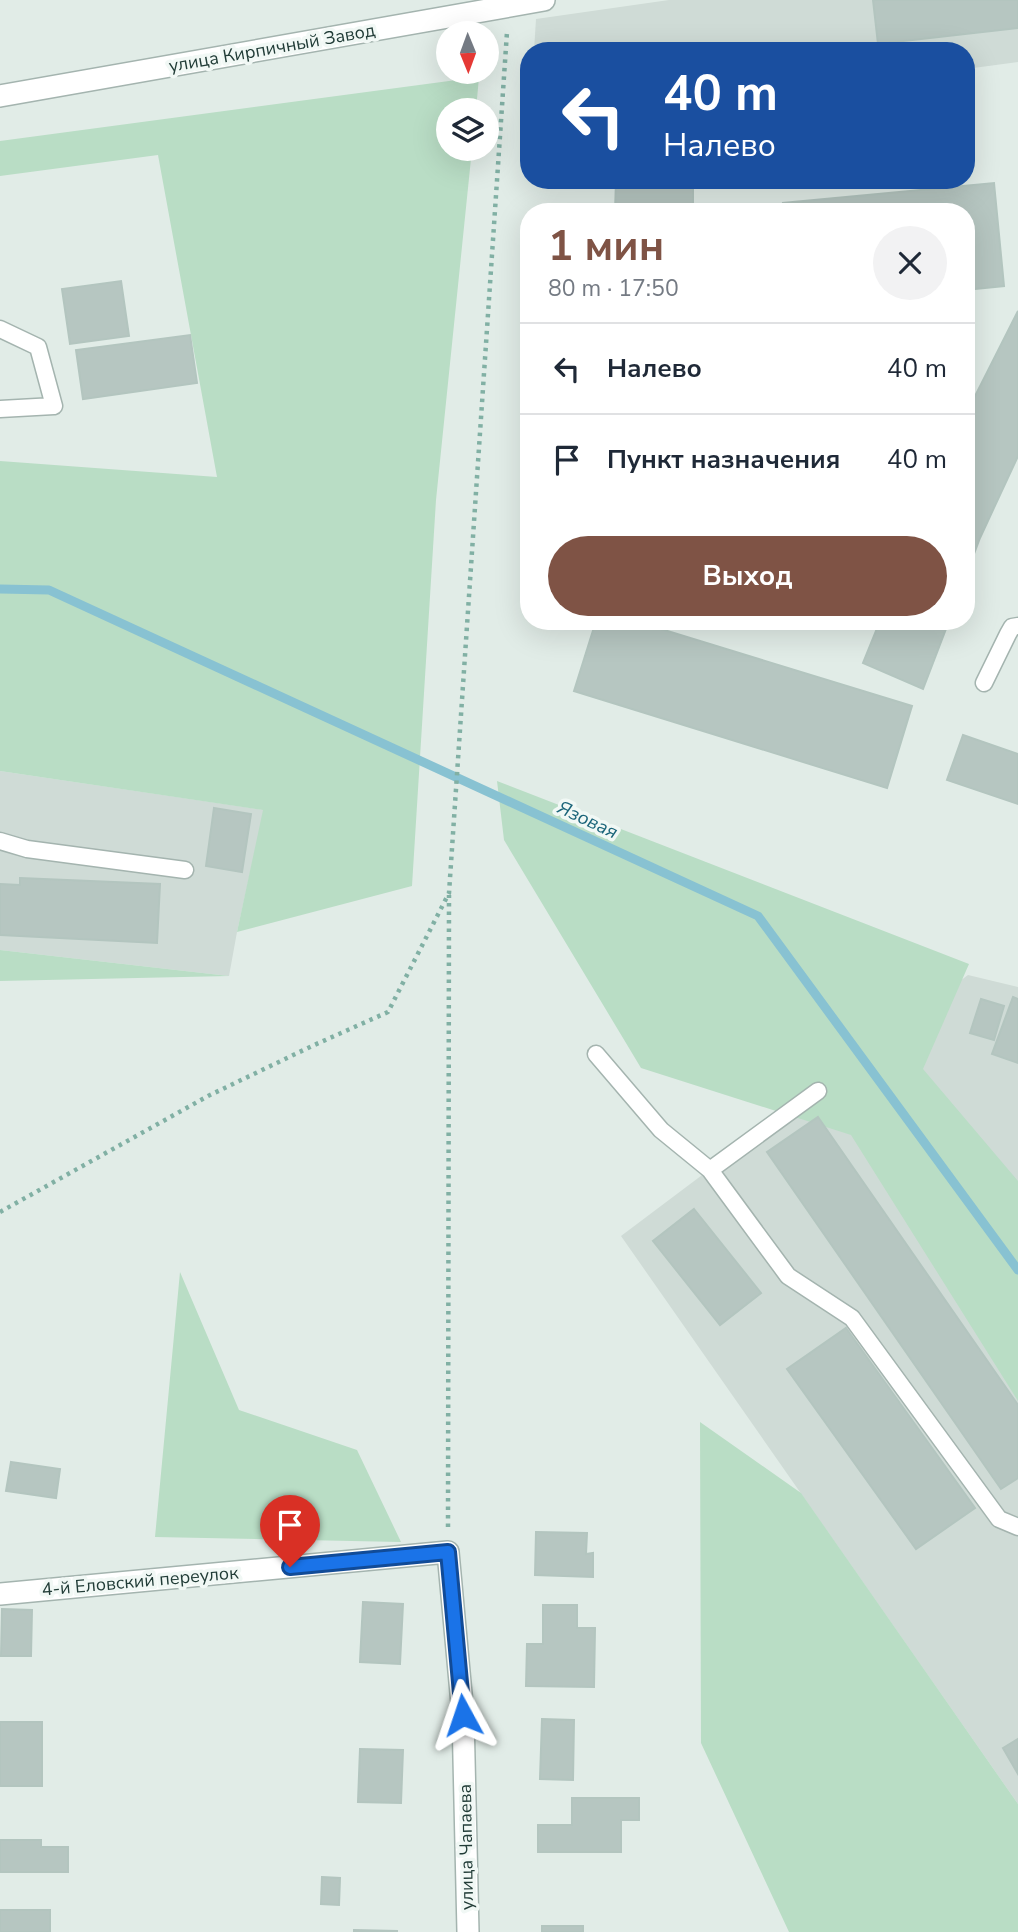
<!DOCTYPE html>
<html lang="ru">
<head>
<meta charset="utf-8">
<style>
  :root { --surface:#fff; --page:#f2f2f3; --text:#1f2937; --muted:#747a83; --line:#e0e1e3; --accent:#7f5345 }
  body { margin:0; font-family:"Nunito Sans",sans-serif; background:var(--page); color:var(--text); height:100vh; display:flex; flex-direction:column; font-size:26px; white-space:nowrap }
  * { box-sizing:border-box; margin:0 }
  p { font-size:23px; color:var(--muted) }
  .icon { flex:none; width:38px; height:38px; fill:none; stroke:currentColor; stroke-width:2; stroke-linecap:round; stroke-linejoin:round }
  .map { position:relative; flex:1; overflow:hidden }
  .drawer { position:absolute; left:520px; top:203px; width:455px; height:427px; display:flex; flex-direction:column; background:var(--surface); border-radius:28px; box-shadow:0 7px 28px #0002 }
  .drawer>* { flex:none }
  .banner { position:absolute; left:520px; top:42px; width:455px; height:147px; border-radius:28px; box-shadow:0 7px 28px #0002; background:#1a4fa0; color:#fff; overflow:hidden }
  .needle { width:46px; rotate:179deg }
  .buttons { position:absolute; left:436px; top:21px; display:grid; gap:14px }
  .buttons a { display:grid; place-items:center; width:63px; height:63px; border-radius:50%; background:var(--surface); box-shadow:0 7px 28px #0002; font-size:35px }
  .pin { position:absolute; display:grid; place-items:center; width:60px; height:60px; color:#fff; margin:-72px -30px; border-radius:50% 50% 50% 0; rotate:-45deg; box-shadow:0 0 7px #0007 }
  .pin .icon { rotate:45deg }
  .me { position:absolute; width:77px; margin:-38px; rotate:355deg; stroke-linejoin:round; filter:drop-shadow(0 0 5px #0008) }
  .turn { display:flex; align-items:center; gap:24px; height:147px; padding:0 28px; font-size:32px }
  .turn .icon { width:91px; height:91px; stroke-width:2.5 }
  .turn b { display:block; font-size:49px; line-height:60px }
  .round { display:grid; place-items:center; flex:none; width:74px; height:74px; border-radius:37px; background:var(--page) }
  .summary { display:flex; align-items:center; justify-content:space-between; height:119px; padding:0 28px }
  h1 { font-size:42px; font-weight:700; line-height:52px; color:var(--accent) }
  .action { display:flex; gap:14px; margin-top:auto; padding:14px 28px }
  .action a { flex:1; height:80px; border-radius:42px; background:var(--accent); color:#fff; font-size:28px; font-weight:700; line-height:80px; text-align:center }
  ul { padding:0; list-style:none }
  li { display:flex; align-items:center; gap:21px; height:91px; padding:0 28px; border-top:2px solid var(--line) }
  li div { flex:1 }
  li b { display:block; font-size:26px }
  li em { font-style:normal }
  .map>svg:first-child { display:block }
  .built { fill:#cfdbd6 }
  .green { fill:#b9ddc5 }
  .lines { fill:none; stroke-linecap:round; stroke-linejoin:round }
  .stream { stroke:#88c2d2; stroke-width:9 }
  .building { fill:#b6c6c1; stroke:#b3c5bf; stroke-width:2 }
  .service-casing { stroke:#a4b4af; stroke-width:19 }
  .minor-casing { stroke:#a4b4af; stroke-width:24 }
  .path { stroke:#81b0a4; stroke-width:4.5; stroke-dasharray:3.5 5; stroke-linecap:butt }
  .service { stroke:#fff; stroke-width:16 }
  .minor { stroke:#fff; stroke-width:21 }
  .route-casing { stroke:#114b97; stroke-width:18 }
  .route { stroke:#1a73e8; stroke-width:12 }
  .labels { text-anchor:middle; stroke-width:7; stroke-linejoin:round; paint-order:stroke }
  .street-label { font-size:18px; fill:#213c37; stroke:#f1f8f5 }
  .water-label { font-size:19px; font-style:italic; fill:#1a6479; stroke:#f1f8f5 }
</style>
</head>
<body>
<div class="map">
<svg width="1018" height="1932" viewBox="0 0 1018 1932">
  <rect width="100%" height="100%" fill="#e1ece7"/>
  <path class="built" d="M669,0H1018V62L966,69V51H534L536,19Z
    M0,771L264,810L237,932L229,976L0,950Z
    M968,975L1018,987V1804L621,1236Z"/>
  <path class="green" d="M479,77L476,110H448V149H472L436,500L412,886L237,932L263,810L0,771V461L217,477L158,155L0,176V141Z
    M497,781L969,964L923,1069L1018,1181V1401L851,1135L641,1068L504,840Z
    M0,950L229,976L0,981Z
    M180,1272L239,1410L357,1450L401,1542L155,1537Z
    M700,1422L801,1493L1018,1804V1932H789L701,1743Z"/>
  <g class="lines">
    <path class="stream" d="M0,589L49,590L758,916L1018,1270"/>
  </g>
  <path class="building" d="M873,0H1018V28L878,44Z
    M616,180H693V212H615Z
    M994,183L1004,286L966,290V212H784L783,203Z
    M121,281L129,336L70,344L62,289Z
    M1018,311V456L980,538L966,575V414Z
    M190,335L197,383L83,399L76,350Z
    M596,621H635L912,706L887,788L574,691Z
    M880,621H949L923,689L863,663Z
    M963,735L1018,754V804L947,780Z
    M214,808L251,814L242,872L206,866Z
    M20,878L160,884L157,943L0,935V884L20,885Z
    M1013,997L1018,999V1063L992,1054Z
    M981,999L1004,1006L994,1040L970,1033Z
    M818,1117L1018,1405V1478L1001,1489L767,1152Z
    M694,1209L761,1293L720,1325L653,1241Z
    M846,1328L975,1508L916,1549L787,1369Z
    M11,1462L60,1469L56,1498L6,1491Z
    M536,1532L587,1533L586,1554L593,1553V1577L535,1575Z
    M363,1602L403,1604L400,1664L360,1662Z
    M543,1605H577V1628H595L594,1687L526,1686L527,1644H543Z
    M2,1609L32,1610L31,1656H1Z
    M542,1719L574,1720L573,1780L540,1779Z
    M0,1722H42V1786H0Z
    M1018,1739V1774L1003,1748Z
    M360,1749L403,1750L401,1803L358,1802Z
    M572,1798H639V1820H621V1852H538V1825H572Z
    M0,1840H41V1847H68V1872H0Z
    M322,1877L340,1878L339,1905L321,1904Z
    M0,1910H50V1932H0Z
    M542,1926H583V1932H542Z
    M354,1930L397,1931V1932H354Z"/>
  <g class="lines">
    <defs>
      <path id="service" d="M0,329L38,347L54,406L0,409
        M984,683L1008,634L1012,627L1018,626
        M0,841L27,849L185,870
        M596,1054L661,1130L710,1170
        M818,1091L710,1170L788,1276L852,1318L999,1519L1018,1527"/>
      <path id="minor" d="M0,96L544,0
        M0,1594L448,1552L463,1715L468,1932"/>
    </defs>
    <use href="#service" class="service-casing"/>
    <use href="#minor" class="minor-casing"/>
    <path class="path" d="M0,1212L208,1096L312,1046L388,1012L449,893L507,32
      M448,1527L449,895"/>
    <use href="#service" class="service"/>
    <use href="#minor" class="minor"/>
  </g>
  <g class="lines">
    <defs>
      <path id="route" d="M290,1567L448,1552L463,1715"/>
    </defs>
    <use href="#route" class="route-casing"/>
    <use href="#route" class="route"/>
  </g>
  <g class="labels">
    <g class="street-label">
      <text transform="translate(272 48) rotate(-10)" y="6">улица Кирпичный Завод</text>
      <text transform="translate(140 1581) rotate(-5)" y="6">4-й Еловский переулок</text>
      <text transform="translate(466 1847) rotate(-91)" y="6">улица Чапаева</text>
    </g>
    <g class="water-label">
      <text transform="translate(588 819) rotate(25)" y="7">Язовая</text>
    </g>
  </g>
</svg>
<div class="buttons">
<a><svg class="needle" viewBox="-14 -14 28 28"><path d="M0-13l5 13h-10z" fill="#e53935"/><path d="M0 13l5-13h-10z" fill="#747a83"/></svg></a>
<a><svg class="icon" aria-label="layers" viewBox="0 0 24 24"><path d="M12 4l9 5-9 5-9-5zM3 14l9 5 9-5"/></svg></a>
</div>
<div class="pin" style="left:290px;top:1567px;background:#d93025"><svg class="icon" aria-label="arrive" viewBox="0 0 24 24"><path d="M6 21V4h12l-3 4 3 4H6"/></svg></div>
<svg class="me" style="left:463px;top:1715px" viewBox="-20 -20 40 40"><path d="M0-17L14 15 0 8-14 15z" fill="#1a73e8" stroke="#fff" stroke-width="4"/></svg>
<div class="banner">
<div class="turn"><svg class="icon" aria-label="left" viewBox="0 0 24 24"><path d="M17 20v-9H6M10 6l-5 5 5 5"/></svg><div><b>40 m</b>Налево</div></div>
</div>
<section class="drawer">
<div class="summary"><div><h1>1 мин</h1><p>80 m · 17:50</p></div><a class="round"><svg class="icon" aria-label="close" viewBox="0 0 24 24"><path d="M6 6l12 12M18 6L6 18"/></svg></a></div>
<ul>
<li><svg class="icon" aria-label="left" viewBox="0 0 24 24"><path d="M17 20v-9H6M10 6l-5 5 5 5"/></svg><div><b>Налево</b></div><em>40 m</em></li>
<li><svg class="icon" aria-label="arrive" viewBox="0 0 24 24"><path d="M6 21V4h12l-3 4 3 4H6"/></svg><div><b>Пункт назначения</b></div><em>40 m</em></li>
</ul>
<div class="action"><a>Выход</a></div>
</section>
</div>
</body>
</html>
